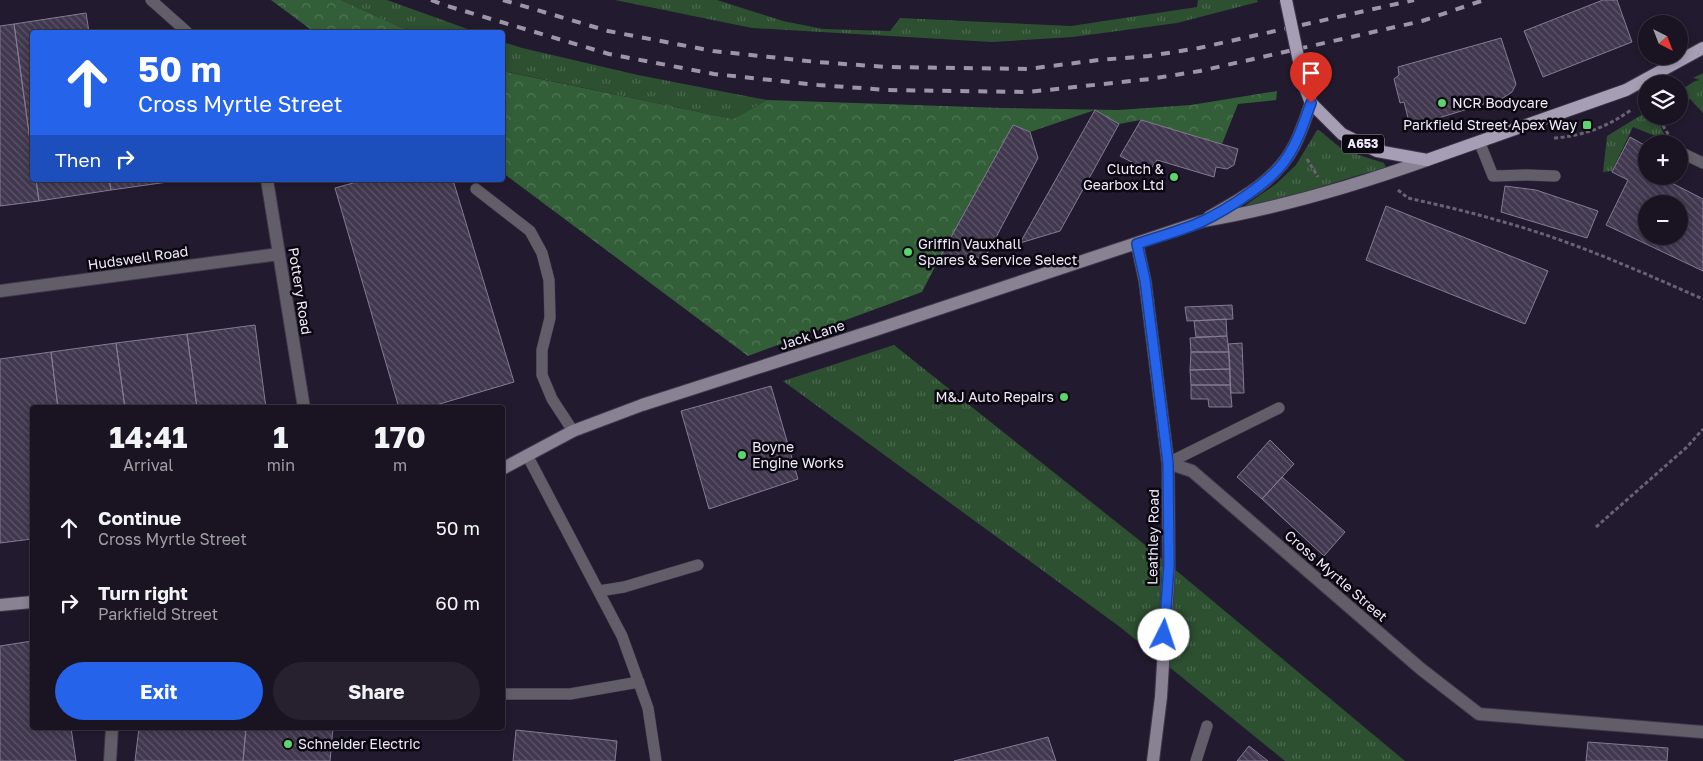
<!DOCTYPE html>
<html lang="en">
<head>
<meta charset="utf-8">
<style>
  :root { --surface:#1a1422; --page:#27212f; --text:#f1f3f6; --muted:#9f9ea5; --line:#383340; --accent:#2563eb }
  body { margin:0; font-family:"Golos Text",sans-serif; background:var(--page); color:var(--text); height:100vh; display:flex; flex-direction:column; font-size:19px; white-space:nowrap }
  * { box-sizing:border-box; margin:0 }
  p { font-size:16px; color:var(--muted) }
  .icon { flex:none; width:28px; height:28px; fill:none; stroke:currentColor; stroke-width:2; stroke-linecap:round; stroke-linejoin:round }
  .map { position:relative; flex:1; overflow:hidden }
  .side { position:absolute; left:30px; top:405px; width:475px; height:325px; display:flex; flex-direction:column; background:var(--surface); border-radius:5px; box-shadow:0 2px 8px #0003,0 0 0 1px var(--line) }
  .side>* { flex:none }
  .top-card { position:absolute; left:30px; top:30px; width:475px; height:152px; border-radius:5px; box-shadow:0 2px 8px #0003,0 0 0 1px var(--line); background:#2563eb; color:#fff; overflow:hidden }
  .needle { width:32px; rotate:138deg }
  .controls { position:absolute; left:1638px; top:15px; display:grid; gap:10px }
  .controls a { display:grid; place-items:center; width:50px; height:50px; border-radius:50%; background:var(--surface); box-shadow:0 2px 8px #0003,0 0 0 1px var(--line); font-size:25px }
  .pin { position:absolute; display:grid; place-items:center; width:42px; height:42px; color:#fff; margin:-51px -21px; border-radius:50% 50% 50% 0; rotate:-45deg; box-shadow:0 0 5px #0007 }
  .pin .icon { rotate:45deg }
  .me { position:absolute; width:55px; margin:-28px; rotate:4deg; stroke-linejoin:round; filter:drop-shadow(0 0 4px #0008) }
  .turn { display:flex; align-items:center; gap:18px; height:105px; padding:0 25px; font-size:22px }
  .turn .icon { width:65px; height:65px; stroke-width:2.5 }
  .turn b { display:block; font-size:35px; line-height:42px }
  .then { display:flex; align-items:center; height:48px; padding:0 25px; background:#0003; gap:10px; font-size:19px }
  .eta { display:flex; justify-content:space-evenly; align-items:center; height:85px; text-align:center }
  .eta b { font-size:30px; font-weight:700; line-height:35px }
  .primary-button { display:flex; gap:10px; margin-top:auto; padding:10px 25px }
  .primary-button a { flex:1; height:58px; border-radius:30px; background:var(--accent); color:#fff; font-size:20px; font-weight:700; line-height:58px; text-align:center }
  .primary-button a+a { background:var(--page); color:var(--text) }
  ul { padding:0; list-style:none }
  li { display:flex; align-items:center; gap:15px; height:75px; padding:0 25px }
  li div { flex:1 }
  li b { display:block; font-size:19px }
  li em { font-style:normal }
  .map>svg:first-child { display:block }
  .grass { fill:url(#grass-tufts) }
  .forest { fill:url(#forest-crowns) }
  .building { fill:url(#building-back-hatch); stroke:#847b94; fill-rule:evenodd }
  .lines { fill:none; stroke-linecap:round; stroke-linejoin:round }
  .lane-casing { stroke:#3f374a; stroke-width:12 }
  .street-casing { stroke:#3f374a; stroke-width:14 }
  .secondary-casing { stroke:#3f374a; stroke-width:14 }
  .primary-casing { stroke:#3f374a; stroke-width:14 }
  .path { stroke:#696275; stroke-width:3; stroke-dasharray:4 2.5; stroke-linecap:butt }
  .lane { stroke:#625e69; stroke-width:11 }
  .street { stroke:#625e69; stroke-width:12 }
  .secondary { stroke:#888293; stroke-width:12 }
  .primary { stroke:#a69eb4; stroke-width:12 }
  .rail { stroke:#9c96a7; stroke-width:4; stroke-dasharray:9 9; stroke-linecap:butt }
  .primary-bridge-casing { stroke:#3f374a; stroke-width:14; stroke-linecap:butt }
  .primary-bridge { stroke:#a69eb4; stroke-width:12 }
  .route-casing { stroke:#184099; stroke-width:12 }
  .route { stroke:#2563eb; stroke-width:9 }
  .poi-dot { fill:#5bd56e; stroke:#0a0710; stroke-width:2 }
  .labels { text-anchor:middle; stroke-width:5; stroke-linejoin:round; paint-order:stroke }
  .shield { fill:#0a0710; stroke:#aaa6b3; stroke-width:1 }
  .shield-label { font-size:12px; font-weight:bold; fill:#efeaf9 }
  .poi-label { font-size:14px; fill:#efeaf9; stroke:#0a0710; text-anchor:start }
  .street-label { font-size:14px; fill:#efeaf9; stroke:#0a0710 }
</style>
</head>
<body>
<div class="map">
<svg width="1703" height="761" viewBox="0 0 1703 761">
  <defs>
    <pattern id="grass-tufts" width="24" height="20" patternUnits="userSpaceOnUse" patternTransform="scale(1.25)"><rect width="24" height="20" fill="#2d5031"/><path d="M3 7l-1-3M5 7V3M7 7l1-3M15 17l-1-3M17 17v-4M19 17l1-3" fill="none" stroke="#4c6950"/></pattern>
    <pattern id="forest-crowns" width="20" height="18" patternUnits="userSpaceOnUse" patternTransform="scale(1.25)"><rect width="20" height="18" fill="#335f38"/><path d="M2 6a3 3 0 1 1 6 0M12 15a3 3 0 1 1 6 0" fill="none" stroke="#517656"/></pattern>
    <pattern id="building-back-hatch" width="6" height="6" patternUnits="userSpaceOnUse" patternTransform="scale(1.25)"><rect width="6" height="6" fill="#41384f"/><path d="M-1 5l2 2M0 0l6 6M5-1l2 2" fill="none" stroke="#5d5569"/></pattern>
  </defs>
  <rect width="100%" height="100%" fill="#221a2e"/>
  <path class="grass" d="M341,0H387L476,32H411Z
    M615,0H717L783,21L823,29L890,31L900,18L1071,26L1197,7L1198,0H1257L1258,2L1177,23L1073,37L992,42L752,28Z
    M503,42L522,48L638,75L767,100L733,119L503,71Z
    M1703,73V113L1690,99L1679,109V91L1695,81L1700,80L1693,78Z
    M1646,112V116H1670L1660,125L1665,136V140L1633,127L1612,171L1603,172L1607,136Z
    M1317,130H1319L1343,150L1384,163L1386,168L1359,175L1264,205L1244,208L1247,204L1276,184L1296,165Z
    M894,345L1154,552L1405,761H1285L1120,627L783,381Z"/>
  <path class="forest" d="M271,0H341L411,32H314Z
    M502,71L733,119L767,100L1002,108L1118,110L1191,105L1277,91L1276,100L1238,104L1222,144L1141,120L1119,124L1095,110L1030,132L1013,125L940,257L922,292L748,356L503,173Z"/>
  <path class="building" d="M1603,0H1617L1632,42L1543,77L1524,31Z
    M86,13L89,32H32V155L14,24Z
    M14,24L32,155V180H36L39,201L0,206V26Z
    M1501,38L1516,84L1512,92L1503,98L1413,126V122H1409L1404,102L1400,103L1394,79L1399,75L1398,67Z
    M1095,110L1119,124L1060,231L1020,243Z
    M1141,120L1238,149L1234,165L1227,169L1216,167L1214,177L1157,160L1149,171L1120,156Z
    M1013,125L1030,132L1038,158L986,256L953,265L940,257Z
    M1630,137L1646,146V176H1665L1664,179L1703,199V271L1606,225L1628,180L1612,172ZM1646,204H1679V236H1646Z
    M36,180H109L111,190L39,201Z
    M109,180H182L111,190Z
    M364,180H453L514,382L426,408H399L335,188Z
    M1505,186L1536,190L1598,211L1587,238L1501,212Z
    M1386,206L1548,271L1525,324L1366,260Z
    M1232,305L1233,319L1187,321L1185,307Z
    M1226,319L1227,336L1196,337L1194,321Z
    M255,325L266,408H197L187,334Z
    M187,334L197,408H125L116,343Z
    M1227,336L1229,352H1191L1190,338Z
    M116,343L125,408H58L51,352Z
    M1242,343L1244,393H1231L1228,344Z
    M51,352L58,408H32V539L0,543V359Z
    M1191,352H1229L1230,369L1190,370Z
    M1230,369V385H1191L1190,370Z
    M1191,385H1230L1232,407H1209L1208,399H1191Z
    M771,386L798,479L709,509L681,411Z
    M1270,440L1294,464L1262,499L1237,477Z
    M1282,477L1345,532L1324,556L1262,499Z
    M32,641V728H71L76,761H0V646Z
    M139,728H246L243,761H135Z
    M246,728H333L330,761H243Z
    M516,730L617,741L615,761H513Z
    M1048,737L1056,761H954Z
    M1588,742L1668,748L1667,761H1586Z
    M1249,746L1268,761H1237Z"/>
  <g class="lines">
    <defs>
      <path id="lane" d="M151,0L187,32
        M1479,141L1493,176L1527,175L1555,176
        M1682,153L1703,163
        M476,189L530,231L542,253L549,280L550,318L542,350V375L552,399L573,431
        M527,455L622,636L648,708L656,761
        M1168,463L1279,408
        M599,591L624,587L698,565
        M502,694H570L639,682
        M1196,761L1207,726"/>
      <path id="street" d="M267,180L304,408
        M0,291L279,254
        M1168,463L1192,471L1421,669L1479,714L1703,732
        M110,761L112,728"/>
      <path id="secondary" d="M1209,217C1241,199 1277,180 1294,146C1301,133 1306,117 1311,103
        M1137,244L1145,281L1168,463L1169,565L1161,697L1153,761
        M502,469L573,431L642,405L875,330L1203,221C1279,208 1354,186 1427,160
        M0,605L32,602"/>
      <path id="primary" d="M1304,85L1311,103L1342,134L1377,151L1427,160L1626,90L1703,48"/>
    </defs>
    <use href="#lane" class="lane-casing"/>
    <use href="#street" class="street-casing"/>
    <use href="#secondary" class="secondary-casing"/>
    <use href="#primary" class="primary-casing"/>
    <path class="path" d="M1654,116L1662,124L1671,139
      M1554,138C1583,136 1607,127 1631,110
      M1307,159L1318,177
      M1398,190L1408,198C1439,205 1470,212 1500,221C1570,240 1637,270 1703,299
      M1596,527L1687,447L1703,429"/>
    <use href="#lane" class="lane"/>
    <use href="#street" class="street"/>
    <use href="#secondary" class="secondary"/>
    <use href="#primary" class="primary"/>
    <path class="rail" d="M431,0L444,5L609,54L714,74L818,85L888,90L1028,92L1150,79L1200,71L1422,21L1484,0
      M503,0L608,31L713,51L817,62L887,67L1027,69L1099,60L1149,56L1199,48L1414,0"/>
    <defs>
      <path id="primary-bridge" d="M1286,0L1304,85"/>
    </defs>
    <use href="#primary-bridge" class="primary-bridge-casing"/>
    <use href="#primary-bridge" class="primary-bridge"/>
  </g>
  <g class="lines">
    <defs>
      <path id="route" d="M1164,635L1169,565L1168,463L1145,280L1137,244C1159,236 1182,231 1203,221C1228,209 1271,182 1286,159C1298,142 1304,122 1311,103"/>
    </defs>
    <use href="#route" class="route-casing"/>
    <use href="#route" class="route"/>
  </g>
  <g class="poi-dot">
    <circle cx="1442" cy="103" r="5"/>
    <rect x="1582" y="120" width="10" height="10" rx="2.5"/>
    <circle cx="1174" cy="177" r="5"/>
    <circle cx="908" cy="252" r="5"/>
    <circle cx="1064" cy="397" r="5"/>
    <circle cx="742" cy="455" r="5"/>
    <circle cx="288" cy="744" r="5"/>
  </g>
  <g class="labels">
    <rect class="shield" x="1342" y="134.5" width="42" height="19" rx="4"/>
    <g class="shield-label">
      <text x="1363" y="148">A653</text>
    </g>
    <g class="poi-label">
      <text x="1452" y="108">NCR Bodycare</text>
      <text x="1577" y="130" text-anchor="end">Parkfield Street Apex Way</text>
      <text x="1164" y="174" text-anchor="end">Clutch &amp;<tspan x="1164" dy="16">Gearbox Ltd</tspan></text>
      <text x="918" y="249">Griffin Vauxhall<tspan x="918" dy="16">Spares &amp; Service Select</tspan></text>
      <text x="1054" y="402" text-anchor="end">M&amp;J Auto Repairs</text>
      <text x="752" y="452">Boyne<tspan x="752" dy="16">Engine Works</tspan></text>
      <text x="298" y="749">Schneider Electric</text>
    </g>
    <g class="street-label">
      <text transform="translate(138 258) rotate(-8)" y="5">Hudswell Road</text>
      <text transform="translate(300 291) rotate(81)" y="5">Pottery Road</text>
      <text transform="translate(812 335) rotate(-18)" y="5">Jack Lane</text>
      <text transform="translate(1153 537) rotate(-89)" y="5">Leathley Road</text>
      <text transform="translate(1336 576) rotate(41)" y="5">Cross Myrtle Street</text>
    </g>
  </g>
</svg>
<div class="controls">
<a><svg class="needle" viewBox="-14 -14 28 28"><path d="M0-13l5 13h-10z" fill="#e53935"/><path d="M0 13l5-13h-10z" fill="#9f9ea5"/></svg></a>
<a><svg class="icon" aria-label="layers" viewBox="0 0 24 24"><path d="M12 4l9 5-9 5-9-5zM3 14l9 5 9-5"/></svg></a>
<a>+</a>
<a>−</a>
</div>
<div class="pin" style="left:1311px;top:103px;background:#d93025"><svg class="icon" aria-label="arrive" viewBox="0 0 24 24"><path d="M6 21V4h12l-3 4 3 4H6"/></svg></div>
<svg class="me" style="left:1164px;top:635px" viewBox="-20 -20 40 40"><circle r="19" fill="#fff"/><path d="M0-13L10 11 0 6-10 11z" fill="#2563eb"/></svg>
<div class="top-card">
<div class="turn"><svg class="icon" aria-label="ahead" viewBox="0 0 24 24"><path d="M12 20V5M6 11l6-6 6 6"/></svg><div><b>50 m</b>Cross Myrtle Street</div></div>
<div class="then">Then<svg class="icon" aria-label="right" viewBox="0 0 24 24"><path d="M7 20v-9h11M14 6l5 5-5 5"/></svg></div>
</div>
<section class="side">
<div class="eta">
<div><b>14:41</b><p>Arrival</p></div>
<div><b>1</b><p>min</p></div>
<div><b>170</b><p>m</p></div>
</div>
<ul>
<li><svg class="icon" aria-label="ahead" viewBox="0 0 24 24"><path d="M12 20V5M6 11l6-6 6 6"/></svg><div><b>Continue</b><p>Cross Myrtle Street</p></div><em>50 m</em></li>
<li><svg class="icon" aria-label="right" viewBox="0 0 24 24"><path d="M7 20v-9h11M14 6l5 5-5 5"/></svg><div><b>Turn right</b><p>Parkfield Street</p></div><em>60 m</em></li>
</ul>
<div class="primary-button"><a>Exit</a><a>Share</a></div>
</section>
</div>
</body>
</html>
